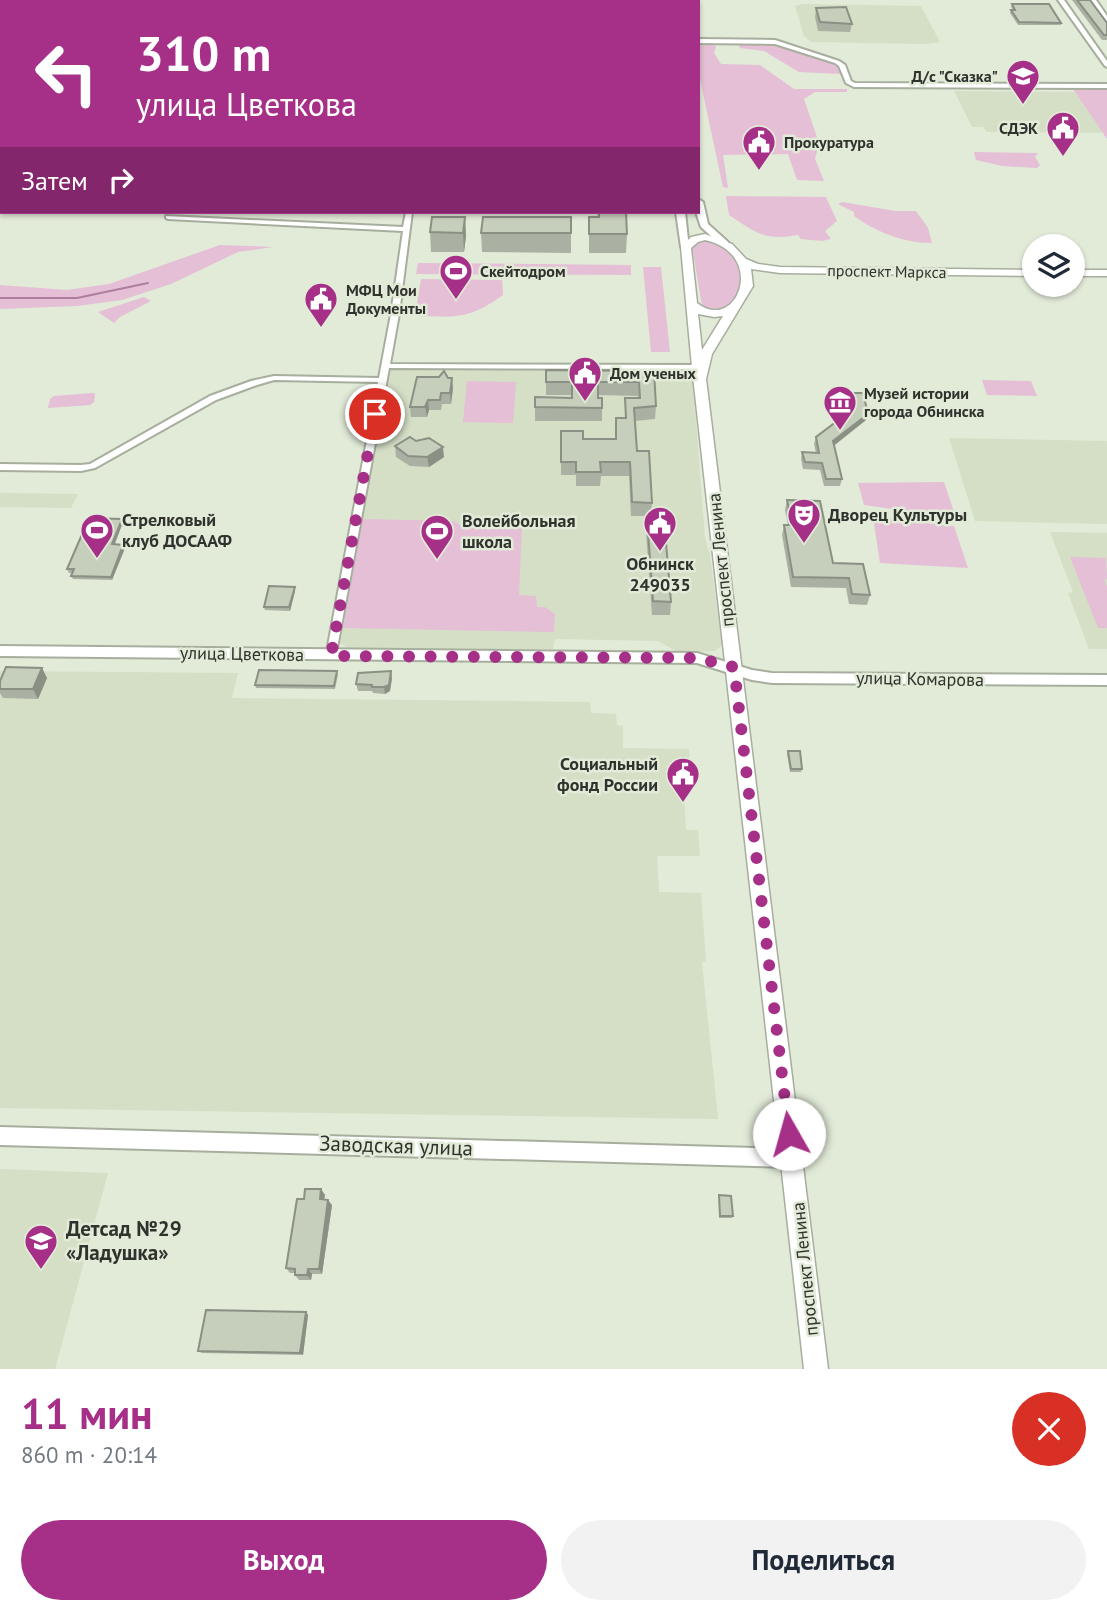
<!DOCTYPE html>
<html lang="ru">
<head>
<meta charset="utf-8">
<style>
  :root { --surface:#fff; --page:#f2f2f3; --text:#1f2937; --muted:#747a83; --accent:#a63087 }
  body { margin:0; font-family:"PT Sans",sans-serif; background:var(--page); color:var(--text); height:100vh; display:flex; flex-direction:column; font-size:26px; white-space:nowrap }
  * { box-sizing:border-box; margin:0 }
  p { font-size:23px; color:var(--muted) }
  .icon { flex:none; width:38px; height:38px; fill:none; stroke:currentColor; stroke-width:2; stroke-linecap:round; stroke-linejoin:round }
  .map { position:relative; height:1369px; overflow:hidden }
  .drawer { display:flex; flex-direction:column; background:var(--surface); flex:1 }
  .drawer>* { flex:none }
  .guide { position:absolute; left:0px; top:0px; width:700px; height:214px; box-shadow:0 2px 5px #0004; background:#a63087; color:#fff; overflow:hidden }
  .fabs { position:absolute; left:1022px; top:234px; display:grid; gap:14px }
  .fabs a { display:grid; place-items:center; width:63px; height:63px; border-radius:50%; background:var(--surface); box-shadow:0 2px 5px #0004; font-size:35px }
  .pin { position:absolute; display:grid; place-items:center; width:60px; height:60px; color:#fff; margin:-30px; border:4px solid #fff; border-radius:50%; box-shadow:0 2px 7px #0007 }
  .me { position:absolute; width:77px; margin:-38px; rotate:353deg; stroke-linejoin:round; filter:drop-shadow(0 0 5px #0008) }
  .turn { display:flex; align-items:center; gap:24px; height:147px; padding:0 21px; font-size:32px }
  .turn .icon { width:91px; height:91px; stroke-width:2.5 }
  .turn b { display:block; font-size:49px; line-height:60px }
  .then { display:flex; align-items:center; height:66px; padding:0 21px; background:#0003; gap:14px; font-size:26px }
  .round { display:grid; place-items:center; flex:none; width:74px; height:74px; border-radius:37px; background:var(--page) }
  .summary { display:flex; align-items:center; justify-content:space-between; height:119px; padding:0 21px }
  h1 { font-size:42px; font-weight:700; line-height:52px; color:var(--accent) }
  .action { display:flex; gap:14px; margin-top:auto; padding:14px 21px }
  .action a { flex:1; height:80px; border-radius:42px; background:var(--accent); color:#fff; font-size:28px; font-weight:700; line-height:80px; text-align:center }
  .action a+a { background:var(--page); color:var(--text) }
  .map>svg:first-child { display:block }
  .built { fill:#d4dfc6 }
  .green { fill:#e4bfd6 }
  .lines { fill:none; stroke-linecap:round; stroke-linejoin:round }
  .stream { stroke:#ad7e9d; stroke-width:2 }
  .street-casing { stroke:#a7ae9d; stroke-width:4 }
  .secondary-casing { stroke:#a7ae9d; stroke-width:4 }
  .primary-casing { stroke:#a7ae9d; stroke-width:3 }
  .street { fill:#fff; fill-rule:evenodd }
  .secondary { fill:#fff; fill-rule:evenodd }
  .primary { fill:#fff; fill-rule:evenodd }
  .wall { fill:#aab1a2 }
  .shaded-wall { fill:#8b9084 }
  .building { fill:#c6cebc; stroke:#8b9084; stroke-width:2 }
  .route { stroke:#a63087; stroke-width:12; stroke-dasharray:0 21.6 }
  .labels { text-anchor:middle; stroke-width:5; stroke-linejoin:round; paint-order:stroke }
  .far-poi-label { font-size:16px; font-weight:bold; fill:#30332d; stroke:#e2ead8; text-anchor:start }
  .far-street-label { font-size:16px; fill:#30332d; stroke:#e2ead8 }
  .poi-label { font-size:18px; font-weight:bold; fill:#30332d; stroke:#e2ead8; text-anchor:start }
  .street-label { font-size:18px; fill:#30332d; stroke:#e2ead8 }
  .near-street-label { font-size:21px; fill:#30332d; stroke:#e2ead8 }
  .near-poi-label { font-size:21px; font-weight:bold; fill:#30332d; stroke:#e2ead8; text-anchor:start }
</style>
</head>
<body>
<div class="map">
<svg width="1107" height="1369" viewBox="0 0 1107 1369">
  <rect width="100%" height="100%" fill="#e2ead8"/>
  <path class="built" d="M803,4L921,6L940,42L927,44L811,42L804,36L795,6Z
    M954,91L1075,92L1103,133L987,132L983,127H972Z
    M395,367L692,370L705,538L710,555L722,645L715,651L678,652L658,641L555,639L553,649H350L340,643L389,372Z
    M949,438L1107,441V524L975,521Z
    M0,493L78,494L71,508L0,507Z
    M1050,532L1107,533V649H1089L1068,593L1073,592Z
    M0,671L238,673L232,698L590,702L591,713L616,714L617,725L623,726V748L689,749L691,776H683L686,830H698L700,856H657L659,892L701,893L706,961L702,962L718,1119L0,1108Z
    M0,1169L108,1173L55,1369H0Z"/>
  <path class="green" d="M0,0H451L452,2H2V195Z
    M738,42L770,43L839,64L842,70L841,74L799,72L764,51L740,48Z
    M698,43L716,46L714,53L721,64L760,65L794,89H847V92H815L804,99L819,143L815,159L824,181L797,180L788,154L723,155L728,188L723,187L698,70Z
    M1073,89L1107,90V139Z
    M974,152L1038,153L1035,157L1040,165L1037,168L1002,166L976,160Z
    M726,196L826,197L837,221L825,231L831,239L822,241L801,239L798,235C765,241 756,233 729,215Z
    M842,202L895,211H916L928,228L932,243C904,243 876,232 854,216V212L838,204Z
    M702,240L723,247L746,272C745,293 725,317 702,306L692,246Z
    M220,245L273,247L238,252L171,284L122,300L77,306L0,309V285L67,290L109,284Z
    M418,263L631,265V275L416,274Z
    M643,267H661L670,352H651Z
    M421,279L502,280L503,295C468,320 456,317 415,316Z
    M144,297L151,301L120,317L114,323L98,312Z
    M982,380L1031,381L1037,396L987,395Z
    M467,381L516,382L513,423L463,422Z
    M93,393L95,394L94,402L90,405L48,408L50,399L54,396Z
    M944,482L956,518L864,505L858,483Z
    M873,517L954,526L968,568L880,563Z
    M362,519L454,521L460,525H522L519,595L536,596L537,607H545L555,614L554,632L343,628Z
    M1070,557L1106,558L1107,579H1104L1107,587V628H1098Z"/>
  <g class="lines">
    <path class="stream" d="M0,298H77L148,283"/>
    <defs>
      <path id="street" d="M1058,0H1064L1107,61V67L1105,66Z
        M698,39L775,40L839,61L845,65L851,81L855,83L1107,84V88L854,87L846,83L839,66L835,63L775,44L698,43Z
        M406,212H412L399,314L390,364L698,365L702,367L698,369L389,368L335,659H327L326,656L378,382L274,380L257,385L216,400L95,468L81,471L0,470V464L81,465L90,464L210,396L251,381L274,376L379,378L391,314L403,231L168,219L166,218V216L403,227Z"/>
      <path id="secondary" d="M652,0H658V2H652Z
        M669,0H675V2H669Z
        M1089,0H1096L1107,16V23Z
        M698,199L703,202L708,224L728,242V246H722L701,227L696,212H698Z
        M676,212H685L689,249L681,247Z
        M0,646L697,653L752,670L772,673L1107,675V685L772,683L752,680L697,663L0,656Z
        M0,1127L792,1149L799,1151L801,1158L799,1165L792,1167L0,1145Z"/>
      <path id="primary" d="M705,234L732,244L746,259L758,264L780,267L1034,270V276L780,273L751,269L753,286L712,354L706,379L828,1369H804L692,367L681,247L691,237ZM705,240C768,254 737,334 697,303L691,248L698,242ZM698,314L714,317L723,316L702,350Z
        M1073,270H1107V276H1073Z"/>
    </defs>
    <use href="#street" class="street-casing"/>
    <use href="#secondary" class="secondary-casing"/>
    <use href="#primary" class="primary-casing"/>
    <use href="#street" class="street"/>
    <use href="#secondary" class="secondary"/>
    <use href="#primary" class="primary"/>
  </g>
  <path class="wall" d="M1072,0H1090L1107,23V40H1102Z
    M1012,4L1061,23V25H1018L1010,13L1011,10H1013L1011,7Z
    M816,8L852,24L850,32L818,31L815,17Z
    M597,212H626L627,234L626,253H589V217H598Z
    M465,217L466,236L464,252H431L430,232Z
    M571,217V253L482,252L481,233Z
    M546,370L654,371L656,406L655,419L635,421L637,451L652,503L651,516H631L629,476H601L600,486H576V475H561V431L583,439H615L616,418H625V398H638V396L598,395L602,408V421H535V397L572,398V395H546Z
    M453,388L451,404H442L441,410H429L427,417H411L410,407Z
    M849,393L866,420L834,445L842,479L840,486H824L820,470L803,469L801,459L802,452L816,453L814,444L816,437L850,411L847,400Z
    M395,446L444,457L429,467L410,466L396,457Z
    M787,500L833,563L870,595L867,605L849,604L846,588L791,587L782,535L784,525H788L785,510Z
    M647,518L671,602L670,615H652L646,532Z
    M123,522L115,544L125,548L112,580L73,579L71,576L72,573H69L67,569Z
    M295,591L290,611L265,610L264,607Z
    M42,668L47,678L38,699L3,698L0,693V681Z
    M337,671L338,675L335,689L256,688L255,685Z
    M392,678L390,691L385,694L373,693L372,691H358L356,684Z
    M788,751L802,769L801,772H790L787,754Z
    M325,1195L324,1199L332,1205L322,1274H312L311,1280H299L295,1275V1273H290L286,1268L304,1199Z
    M719,1195L733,1216L732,1218H719Z
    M306,1312L308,1315L303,1355L202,1353L198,1351Z"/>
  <path class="shaded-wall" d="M465,217L466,236L464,252L463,233Z
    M452,378L453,388L451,404L450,393Z
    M428,400L429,410L427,417L425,407Z
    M868,414L866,420L831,448L833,441Z
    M443,447L444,457L429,467L427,457Z
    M122,519L123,522L113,548L112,544Z
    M123,545L125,548L112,580L111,577Z
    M295,587V591L290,611L289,607Z
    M42,668L47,678L38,699L33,689Z
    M391,671L392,678L390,691L385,694L384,687Z
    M321,1189L325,1195L323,1205L320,1199Z
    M328,1200L332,1205L322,1274L319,1269Z
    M308,1269L312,1274L311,1280L307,1275Z
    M306,1312L308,1315L303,1355L300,1353Z"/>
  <path class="building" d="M1077,0H1090L1107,23V35H1104Z
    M1012,4H1049L1061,23L1019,22L1011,10H1015Z
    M846,7L852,24L820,22L816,8Z
    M599,212H626L627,234H589V217H599Z
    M432,217H465L463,233L430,232Z
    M483,217H571V233H481Z
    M546,370L654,371L656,406L634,408L637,451H649L652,503L632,502L630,462H600L601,472H576V462H561V431H583V439H616V418H626L625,398H640L639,382H598V398H602V408L535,407V397L572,398V382H546Z
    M444,371L448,378H452L450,393H441L440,400H428L425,407H410L417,377H439Z
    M849,393H863L868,414L833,441L842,479H826L822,463L805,462L802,452L819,453L816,437L853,409Z
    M410,437L416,441L429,438L443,447L427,457L408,456L395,446Z
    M787,500L820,501L833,563L863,564L870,595L852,594L849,578L793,577L784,525H792Z
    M89,518L122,519L112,544L123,545L111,577L71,576L74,569H67Z
    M647,518L664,519L671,602L653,601Z
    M269,586L295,587L289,607H264Z
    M6,667L42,668L33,689H0V681Z
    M259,670L337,671L334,686L255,685Z
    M391,671L389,685L384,687H372V685L356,684L358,673Z
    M788,751H800L802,769H791Z
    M305,1189H321L320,1199L328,1200L319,1269H308L307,1275H295V1269L286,1268L297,1199H304Z
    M719,1195L731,1196L733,1216H720Z
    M206,1310L306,1312L300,1353L198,1351Z"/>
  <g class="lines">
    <path class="route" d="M375,414L331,656L697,658L734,667L789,1134"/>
  </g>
  <defs>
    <symbol id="school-pin" viewBox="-11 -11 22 30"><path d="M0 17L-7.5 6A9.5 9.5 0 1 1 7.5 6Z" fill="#a63087" stroke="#e2ead8"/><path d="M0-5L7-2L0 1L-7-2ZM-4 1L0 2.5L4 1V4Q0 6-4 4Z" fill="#fff"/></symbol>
    <symbol id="civic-pin" viewBox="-11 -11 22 30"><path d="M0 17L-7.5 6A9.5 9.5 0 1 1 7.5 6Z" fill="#a63087" stroke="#e2ead8"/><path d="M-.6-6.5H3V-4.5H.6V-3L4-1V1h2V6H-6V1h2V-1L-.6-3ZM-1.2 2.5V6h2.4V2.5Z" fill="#fff"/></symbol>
    <symbol id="stadium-pin" viewBox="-11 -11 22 30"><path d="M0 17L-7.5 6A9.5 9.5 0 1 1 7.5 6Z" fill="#a63087" stroke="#e2ead8"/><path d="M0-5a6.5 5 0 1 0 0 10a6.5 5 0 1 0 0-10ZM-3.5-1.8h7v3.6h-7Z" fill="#fff"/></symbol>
    <symbol id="museum-pin" viewBox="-11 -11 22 30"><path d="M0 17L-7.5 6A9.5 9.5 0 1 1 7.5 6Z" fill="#a63087" stroke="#e2ead8"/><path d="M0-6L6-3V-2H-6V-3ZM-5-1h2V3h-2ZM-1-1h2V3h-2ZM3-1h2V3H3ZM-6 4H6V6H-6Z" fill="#fff"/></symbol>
    <symbol id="theatre-pin" viewBox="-11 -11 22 30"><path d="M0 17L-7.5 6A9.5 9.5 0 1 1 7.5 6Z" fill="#a63087" stroke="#e2ead8"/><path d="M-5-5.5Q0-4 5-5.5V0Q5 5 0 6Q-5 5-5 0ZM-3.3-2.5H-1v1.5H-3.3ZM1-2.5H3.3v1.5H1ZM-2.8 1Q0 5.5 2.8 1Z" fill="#fff"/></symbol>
  </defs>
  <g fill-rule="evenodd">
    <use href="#school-pin" x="1004" y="57" width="38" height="52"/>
    <use href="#civic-pin" x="1044" y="109" width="38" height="52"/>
    <use href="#civic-pin" x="740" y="123" width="38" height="52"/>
    <use href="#stadium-pin" x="437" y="252" width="38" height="52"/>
    <use href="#civic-pin" x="302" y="280" width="38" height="52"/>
    <use href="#civic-pin" x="566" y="354" width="38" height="52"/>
    <use href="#museum-pin" x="821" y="383" width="38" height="52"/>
    <use href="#theatre-pin" x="785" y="496" width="38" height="52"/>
    <use href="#civic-pin" x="641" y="504" width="38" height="52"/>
    <use href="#stadium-pin" x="78" y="511" width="38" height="52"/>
    <use href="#stadium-pin" x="418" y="512" width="38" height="52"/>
    <use href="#civic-pin" x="664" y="755" width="38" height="52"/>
    <use href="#school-pin" x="22" y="1222" width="38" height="52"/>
  </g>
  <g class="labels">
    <g class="far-poi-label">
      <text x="998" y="82" text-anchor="end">Д/с "Сказка"</text>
      <text x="1038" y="134" text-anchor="end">СДЭК</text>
      <text x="784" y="148">Прокуратура</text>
      <text x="480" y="277">Скейтодром</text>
      <text x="346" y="296">МФЦ Мои<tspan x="346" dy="18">Документы</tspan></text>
      <text x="610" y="379">Дом ученых</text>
      <text x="864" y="399">Музей истории<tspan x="864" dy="18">города Обнинска</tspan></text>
    </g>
    <g class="far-street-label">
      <text transform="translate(887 271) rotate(1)" y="6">проспект Маркса</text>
    </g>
    <g class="poi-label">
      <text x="828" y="521">Дворец Культуры</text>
      <text x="122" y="526">Стрелковый<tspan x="122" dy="21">клуб ДОСААФ</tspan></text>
      <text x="462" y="527">Волейбольная<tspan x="462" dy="21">школа</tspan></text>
      <text x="660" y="570" text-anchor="middle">Обнинск<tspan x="660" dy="21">249035</tspan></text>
      <text x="658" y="770" text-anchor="end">Социальный<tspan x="658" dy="21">фонд России</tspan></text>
    </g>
    <g class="street-label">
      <text transform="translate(721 560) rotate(-96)" y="6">проспект Ленина</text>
      <text transform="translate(242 654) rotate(1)" y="6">улица Цветкова</text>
      <text transform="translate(920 679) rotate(1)" y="6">улица Комарова</text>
      <text transform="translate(805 1269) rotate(-96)" y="6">проспект Ленина</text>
    </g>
    <g class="near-street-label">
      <text transform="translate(396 1146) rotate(2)" y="7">Заводская улица</text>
    </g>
    <g class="near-poi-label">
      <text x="66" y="1236">Детсад №29<tspan x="66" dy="24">«Ладушка»</tspan></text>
    </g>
  </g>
</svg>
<div class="fabs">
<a><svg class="icon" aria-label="layers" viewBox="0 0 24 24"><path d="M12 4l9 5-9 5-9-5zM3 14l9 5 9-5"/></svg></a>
</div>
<div class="pin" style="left:375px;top:414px;background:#d93025"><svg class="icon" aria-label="arrive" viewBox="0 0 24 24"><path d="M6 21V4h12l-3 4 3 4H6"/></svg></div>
<svg class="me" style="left:789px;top:1134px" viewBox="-20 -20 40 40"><circle r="19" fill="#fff"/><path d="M0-13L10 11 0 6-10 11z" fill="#a63087"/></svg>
<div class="guide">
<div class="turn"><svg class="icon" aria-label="left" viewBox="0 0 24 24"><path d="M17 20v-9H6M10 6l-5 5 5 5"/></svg><div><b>310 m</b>улица Цветкова</div></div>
<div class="then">Затем<svg class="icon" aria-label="right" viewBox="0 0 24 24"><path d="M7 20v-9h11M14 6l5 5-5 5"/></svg></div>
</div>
</div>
<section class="drawer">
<div class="summary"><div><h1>11 мин</h1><p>860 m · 20:14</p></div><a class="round" style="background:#d93025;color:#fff"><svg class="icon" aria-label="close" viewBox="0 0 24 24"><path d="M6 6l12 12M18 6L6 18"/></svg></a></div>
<div class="action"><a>Выход</a><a>Поделиться</a></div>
</section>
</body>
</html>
